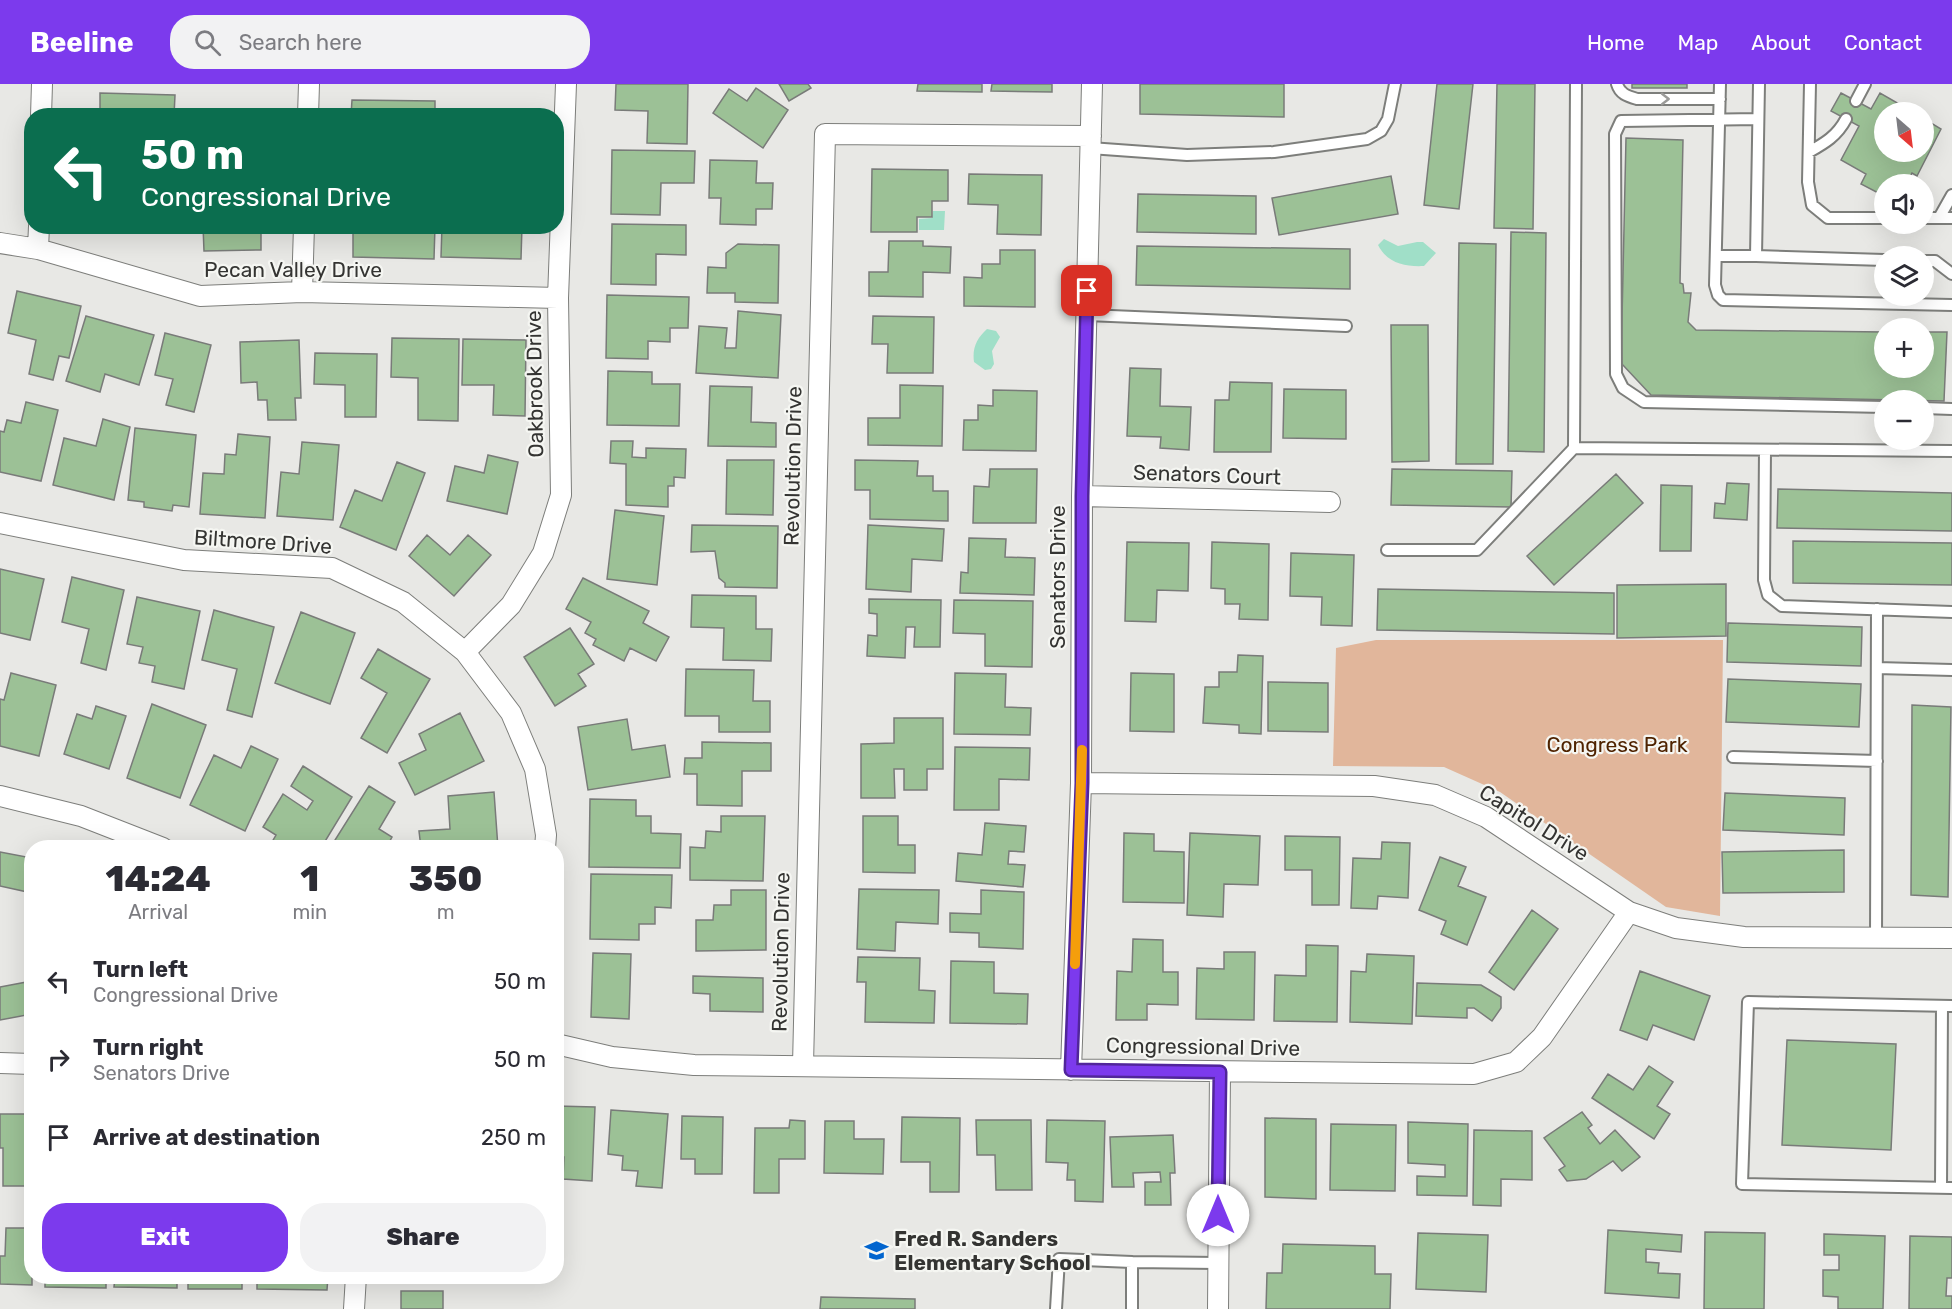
<!DOCTYPE html>
<html lang="en">
<head>
<meta charset="utf-8">
<style>
  :root { --surface:#fff; --page:#f2f2f3; --text:#2b2b33; --muted:#7c7c81; --accent:#7c3aed }
  body { margin:0; font-family:Rubik,sans-serif; background:var(--page); color:var(--text); height:100vh; display:flex; flex-direction:column; font-size:22px; white-space:nowrap }
  * { box-sizing:border-box; margin:0 }
  p { font-size:20px; color:var(--muted) }
  .icon { flex:none; width:33px; height:33px; fill:none; stroke:currentColor; stroke-width:2; stroke-linecap:round; stroke-linejoin:round }
  .map { position:relative; flex:1; overflow:hidden }
  .details { position:absolute; left:24px; top:756px; width:540px; height:444px; display:flex; flex-direction:column; background:var(--surface); border-radius:24px; box-shadow:0 6px 24px #0002 }
  .details>* { flex:none }
  .banner { position:absolute; left:24px; top:24px; width:540px; height:126px; border-radius:24px; box-shadow:0 6px 24px #0002; background:#0b6e4f; color:#fff; overflow:hidden }
  .needle { width:39px; rotate:152deg }
  .fabs { position:absolute; left:1874px; top:18px; display:grid; gap:12px }
  .fabs a { display:grid; place-items:center; width:60px; height:60px; border-radius:50%; background:var(--surface); box-shadow:0 6px 24px #0002; font-size:30px }
  .pin { position:absolute; display:grid; place-items:center; width:51px; height:51px; color:#fff; margin:-26px; border-radius:12px; box-shadow:0 3px 9px #0006 }
  .me { position:absolute; width:66px; margin:-33px; rotate:0deg; stroke-linejoin:round; filter:drop-shadow(0 0 4px #0008) }
  .turn { display:flex; align-items:center; gap:21px; height:126px; padding:0 18px; font-size:27px }
  .turn .icon { width:78px; height:78px; stroke-width:2.5 }
  .turn b { display:block; font-size:42px; line-height:51px }
  .eta { display:flex; justify-content:space-evenly; align-items:center; height:102px; text-align:center }
  .eta b { font-size:36px; font-weight:800; line-height:42px }
  .button { display:flex; gap:12px; margin-top:auto; padding:12px 18px }
  .button a { flex:1; height:69px; border-radius:24px; background:var(--accent); color:#fff; font-size:24px; font-weight:800; line-height:69px; text-align:center }
  .button a+a { background:var(--page); color:var(--text) }
  ul { padding:0; list-style:none }
  li { display:flex; align-items:center; gap:18px; height:78px; padding:0 18px }
  li div { flex:1 }
  li b { display:block; font-size:22px }
  li em { font-style:normal }
  header { display:flex; align-items:center; gap:36px; box-sizing:border-box; height:84px; padding:0 30px; background:var(--accent); color:#fff }
  header strong { font-size:28px }
  nav { display:flex; gap:33px; margin-inline-start:auto; font-size:21px }
  .search { width:420px; height:54px; background:var(--page); display:flex; align-items:center; gap:15px; box-sizing:border-box; padding:0 21px; border-radius:24px; color:var(--muted); font-size:22px }
  .map>svg:first-child { display:block }
  .green { fill:#e1b69b }
  .water { fill:#a0dfc8 }
  .building { fill:#9cc196; stroke:#797b79; stroke-width:1.5 }
  .lines { fill:none; stroke-linecap:round; stroke-linejoin:round }
  .lane-casing { stroke:#7d7e7b; stroke-width:14 }
  .street-casing { stroke:#7d7e7b; stroke-width:22 }
  .lane { stroke:#fff; stroke-width:10 }
  .street { stroke:#fff; stroke-width:20 }
  .oneway { stroke:#9a9a98 }
  .route-casing { stroke:#51269a; stroke-width:15 }
  .route { stroke:#7c3aed; stroke-width:10 }
  .slow { stroke:#f59e0b; stroke-width:10 }
  .labels { text-anchor:middle; stroke-width:4.5; stroke-linejoin:round; paint-order:stroke }
  .street-label { font-size:21px; fill:#343432; stroke:#f5f6f2 }
  .park-label { font-size:21px; fill:#4f2300; stroke:#f5f6f2 }
  .poi-label { font-size:21px; font-weight:bold; fill:#343432; stroke:#f5f6f2; text-anchor:start }
</style>
</head>
<body>
<header>
<strong>Beeline</strong>
<div class="search"><svg class="icon" aria-label="search" viewBox="0 0 24 24"><circle cx="10" cy="10" r="6"/><path d="M15 15l6 6"/></svg>Search here</div>
<nav><a>Home</a><a>Map</a><a>About</a><a>Contact</a></nav>
</header>
<div class="map">
<svg width="1952" height="1225" viewBox="0 0 1952 1225">
  <rect width="100%" height="100%" fill="#e8e8e5"/>
  <path class="green" d="M1376,556H1723L1720,832L1666,823L1500,708L1444,683L1333,682L1336,564Z"/>
  <path class="water" d="M933,127H945L944,146H919V135L932,134Z
    M1384,155L1398,162L1417,158H1423L1436,169L1424,182C1405,183 1387,179 1378,161Z
    M987,245L996,247L1000,253L992,267L994,280L991,285L985,286L974,278C972,264 977,254 987,245Z"/>
  <path class="building" d="M616,0H688L687,60L647,59L648,27L615,26Z
    M779,0H808L811,4L789,17Z
    M918,0H982V8L917,7Z
    M992,0H1052V8L991,7Z
    M1140,0H1284V33L1140,30Z
    M1437,0H1473L1459,125L1424,121Z
    M1497,0H1535L1533,145L1494,144Z
    M1632,0H1687V4H1632Z
    M756,4L788,26L763,64L713,29L729,5L747,17Z
    M100,9L175,11L174,32H100Z
    M1841,9L1871,25L1880,9L1913,28H1884V68H1923V34L1941,45L1917,92L1912,89L1906,100H1884V112L1861,100L1866,90L1841,76L1859,42L1831,27Z
    M352,16L435,17V32H351Z
    M226,27L267,28V32H226Z
    M1626,54L1683,56L1680,199L1683,200L1684,209H1691L1688,238L1696,246L1884,248V284H1923V248H1947L1944,317L1651,311L1621,279Z
    M612,66L695,67L694,99H661L660,131L611,130Z
    M710,76L757,77L756,99H773L772,125H756V141L720,140L721,114H709Z
    M872,85L948,86V117H932V133H917V148H871Z
    M969,90L1042,91L1041,151L997,150L998,121L968,120Z
    M1391,92L1398,130L1279,151L1272,114Z
    M1138,110L1256,112V150L1137,148Z
    M612,140L686,141V171L656,170V201L611,200Z
    M203,142H261V166L204,167Z
    M353,142H435L434,175L353,173Z
    M442,142H522L521,175L441,173Z
    M1511,148L1546,149L1544,368L1508,367Z
    M889,157H923V162L951,163L950,189L923,188V213L869,212V188H888Z
    M1459,159L1496,160L1493,380H1456Z
    M738,160L779,161L778,219L735,218V209H707L708,183L726,184V169Z
    M1137,162L1350,165V205L1136,201Z
    M1000,166H1035V223L964,222V193L982,194V180H1000Z
    M17,207L81,222L69,274L59,272L53,296L29,290L36,256L8,249Z
    M607,211L689,213L688,244H670V258L648,257V275L606,274Z
    M738,227L781,231L778,294L696,289L699,242L727,244L725,264H736Z
    M86,232L154,251L139,301L105,290L100,308L66,297Z
    M873,232L934,233L933,289H887L888,260H872Z
    M1391,241H1428L1429,377L1392,378Z
    M165,249L211,261L194,328L166,321L173,295L155,291Z
    M392,254L459,255L458,337L418,336V294L391,293Z
    M463,255L526,256L525,332L493,331L494,301H462Z
    M299,256L301,314H295L296,336H268L267,316H258L257,298L241,299L240,258Z
    M315,269L377,270L376,333H345V301L314,300Z
    M1130,284L1161,285L1160,322L1191,323L1189,366L1160,364L1161,353L1127,352Z
    M608,287L652,288V300H680L679,342L607,341Z
    M1230,298L1272,299L1271,368H1214L1215,316H1229Z
    M900,301L943,302L942,362L868,361V334H900Z
    M710,302L752,303L751,338L776,339V363L708,362Z
    M1284,305L1346,306V355L1283,354Z
    M993,306L1037,307L1036,367L963,366L964,336H978V321L993,322Z
    M26,318L58,326L41,397L0,388V347L4,348L7,336L21,339Z
    M103,335L130,343L114,416L53,401L64,354L96,362Z
    M135,344L196,351L189,423L173,421L172,427L144,423V418L128,416Z
    M238,350L270,353L265,434L200,430L203,389L224,390L225,370L236,371Z
    M611,357H633L632,373L646,374V364L686,365L685,394L674,393V402H668V423L626,421V380L610,379Z
    M302,358L339,361L333,436L277,432L281,388L299,390Z
    M488,371L518,378L507,430L447,417L455,382L484,389Z
    M727,376H774L773,431L726,430Z
    M855,376L918,377L917,392H933V407H948V437L870,435V406H855Z
    M397,378L425,389L396,466L340,443L355,406L382,417Z
    M990,385H1037L1036,439H973L974,402L989,403Z
    M1392,385L1512,387L1511,423L1391,421Z
    M1616,390L1643,419L1554,501L1527,472Z
    M1727,399L1749,400L1747,436L1714,434L1715,419L1725,420Z
    M1661,401L1692,402L1691,467H1660Z
    M1778,405L1952,409V447L1777,444Z
    M615,426L664,432L657,501L607,495Z
    M692,441L778,442L777,504L725,503V499L719,494L715,467L691,468Z
    M868,441L944,445L942,477L912,475L911,508L866,505Z
    M427,451L450,471L468,451L491,471L454,512L409,472Z
    M969,454L1006,455L1005,473L1035,474L1034,511L960,509L961,488L968,489Z
    M1793,457L1952,459V501L1793,499Z
    M1127,458L1189,459L1188,507L1157,506L1156,538L1125,537Z
    M1212,458L1269,460L1268,536L1239,535L1240,520H1225V505L1211,504Z
    M1291,469L1354,471L1352,542L1321,541L1322,513L1290,512Z
    M0,485L44,495L30,556L0,549Z
    M72,493L124,506L106,586L81,579L89,545L62,538Z
    M583,494L649,527L643,539L669,553L656,577L630,564L624,577L593,561L596,555L585,549L591,538L566,525Z
    M1726,500V552L1617,554V501Z
    M1378,505L1614,509V550L1377,546Z
    M692,511L756,512V545H772L771,577L723,576L724,544L691,543Z
    M137,513L200,527L184,605L152,598L155,582L139,579L143,563L127,560Z
    M869,515L941,516L940,563H914L915,543H906L905,574L867,572L868,551L877,552V530L869,529Z
    M954,516L1033,517L1032,583L985,582V550L953,549Z
    M214,526L274,543L252,633L227,626L237,585L202,576Z
    M301,528L355,549L330,620L275,599Z
    M1728,539L1862,543L1861,582L1727,578Z
    M570,544L594,580L578,590L586,602L555,622L524,573Z
    M378,565L430,595L387,669L361,654L387,609L361,594Z
    M1238,571L1263,572L1261,650L1239,649V641L1203,639L1205,603H1219V588H1237Z
    M686,585L754,586L753,617H770V648H719V632H685Z
    M11,589L56,601L39,672L0,662V615L4,616Z
    M955,589L1006,590L1005,623L1031,624L1030,651L954,650Z
    M1131,589L1174,590V648L1130,647Z
    M1728,595L1861,600L1859,643L1726,638Z
    M1268,598L1328,599V648L1268,647Z
    M152,620L206,641L180,714L127,694Z
    M1912,621L1951,623L1948,813L1911,811Z
    M96,622L126,632L109,685L64,670L77,630L92,635Z
    M460,629L484,677L415,711L399,679L426,666L419,650Z
    M894,634H943V685H927V706H904V685H894L895,714H861V660L894,659Z
    M627,635L632,666L665,661L670,693L588,706L578,643Z
    M702,658L771,659V687H742V722L697,721V690H684L685,674H702Z
    M251,662L278,675L245,747L190,721L214,671L241,684Z
    M955,663L1030,664L1029,696L999,695V726H954Z
    M303,682L352,713L321,764H281L272,758L276,751L263,743L283,710L307,726L313,717L291,702Z
    M369,702L395,718L379,745L392,753L386,764H330Z
    M494,708L498,764H421L419,747L450,745L448,712Z
    M1725,709L1845,714L1844,751L1723,746Z
    M590,715L636,716V732H651V749L681,750L680,784L589,783Z
    M721,732H765L763,797L690,796V763L705,764L706,747L721,748Z
    M863,732H898V761H915V789L863,788Z
    M985,739L1026,742L1024,768L1009,767L1008,780L1025,781L1023,803L956,797L958,769L982,771Z
    M1124,749L1154,750V767L1184,768V819L1123,818Z
    M1190,749L1260,752L1258,801L1224,800L1223,833L1187,831Z
    M1285,752L1340,753L1339,821H1312V786H1285Z
    M1382,758L1410,759L1408,814L1378,812L1377,825L1351,824L1353,774L1381,775Z
    M1844,766V808L1723,809L1722,768Z
    M0,768L32,774V809L0,802Z
    M1440,773L1466,783L1458,802L1486,813L1467,861L1441,850L1446,837L1419,826Z
    M591,790L672,791L671,824L655,823V840H639V856L590,855Z
    M859,805L939,806L938,840L896,838L895,867L857,865Z
    M731,806H766V866L696,867V836H713L714,821H731Z
    M981,806L1024,808L1023,865L979,863V849L950,848V829L981,830Z
    M1532,826L1558,845L1514,906L1489,888Z
    M1133,855L1163,856V888H1178V921L1147,920V936H1116L1117,887L1132,888Z
    M1306,861L1338,862L1337,938L1274,937L1275,891L1306,892Z
    M1224,868H1255L1254,936L1196,935L1197,884L1224,885Z
    M593,869L631,870L629,935L591,933Z
    M1367,870L1414,872L1412,940L1350,938L1351,887L1366,888Z
    M858,873L920,874L919,906L935,907L934,939L865,938L866,898H857Z
    M951,877L994,878V909L1028,910L1027,940L950,939Z
    M1640,887L1710,912L1694,956L1653,941L1647,956L1620,946Z
    M693,892L763,894V928L710,927V910L693,909Z
    M32,897V930L0,936V903Z
    M1417,899L1481,901L1501,913V924L1492,937L1474,924H1467V934L1416,932Z
    M1787,956L1896,960L1891,1066L1782,1061Z
    M1649,982L1673,998L1657,1022L1670,1030L1654,1055L1592,1014L1608,990L1633,1006Z
    M556,1022L595,1023L592,1097L563,1095L564,1073H556Z
    M611,1026L668,1030L662,1104L636,1102L638,1087L622,1086L623,1072L608,1070Z
    M1582,1028L1592,1041L1588,1044L1600,1060L1615,1046L1640,1073L1622,1087L1613,1077L1586,1095L1567,1097L1559,1086L1565,1082L1544,1054Z
    M0,1030H32V1102H3V1064H0Z
    M682,1032L723,1033L722,1090H695V1075H681Z
    M902,1033L960,1034L959,1108H930V1078H901Z
    M1265,1034L1316,1035V1115L1265,1113Z
    M790,1036L805,1037V1075H779V1109H754L755,1044H789Z
    M976,1036H1031L1032,1106H996L995,1071H977Z
    M1047,1036L1105,1037L1103,1118L1075,1117V1096H1067L1068,1079L1046,1078Z
    M825,1037H854V1055H884L883,1090L824,1089Z
    M1408,1038L1468,1040L1467,1112L1417,1111V1092L1445,1093V1081L1408,1079Z
    M1331,1040L1396,1041L1395,1107L1330,1106Z
    M1474,1046L1532,1047V1096L1501,1095V1122L1473,1121Z
    M1173,1051L1175,1089H1170L1171,1121H1145V1098H1161L1160,1088L1133,1089L1134,1103H1112L1110,1053Z
    M6,1144H32V1201L0,1200V1172H5Z
    M1608,1146L1682,1151L1681,1168L1646,1165V1178L1659,1179L1658,1189L1680,1190L1679,1214L1605,1209Z
    M1705,1148L1765,1149L1764,1225H1704Z
    M1418,1149L1488,1151L1486,1208L1416,1205Z
    M1824,1150L1885,1152L1883,1225H1838V1213L1823,1212V1186H1839V1171H1824Z
    M1910,1152L1952,1153V1194H1947L1946,1212H1952V1225H1909Z
    M1283,1160L1375,1162V1190H1391L1390,1225H1266L1267,1189H1282Z
    M45,1192H106V1204L45,1203Z
    M115,1192H177V1204L114,1203Z
    M188,1192H242V1205H188Z
    M257,1192H328L327,1206L257,1205Z
    M401,1192H437V1198L401,1197Z
    M401,1207H443V1225H401Z
    M821,1213L915,1215V1225H820Z"/>
  <g class="lines">
    <defs>
      <path id="lane" d="M1576,0L1574,364L1952,367
        M1617,0C1620,10 1627,12 1637,15H1720
        M1720,0L1715,201L1718,211L1723,216L1952,221
        M1759,0L1756,172L1884,176
        M1810,0L1808,98L1812,121L1828,134H1884
        M1856,17L1865,0
        M1758,35L1621,37L1615,50L1616,290L1623,304L1644,318L1884,323
        M1090,64L1187,71L1274,68L1367,55L1381,47L1388,35L1395,0
        M1809,68C1825,59 1837,52 1846,35
        M1923,134H1952
        M1939,134L1952,111
        M1716,172H1756
        M1923,177H1935L1952,190
        M1087,231L1346,242
        M1923,324L1952,325
        M1765,366L1764,496L1768,511L1782,522L1952,528
        M1387,466H1477L1574,364
        M1877,584L1952,586
        M1733,673L1877,677
        M1876,854L1877,525
        M1952,922L1748,918L1742,1100L1952,1104
        M1941,1104L1942,922
        M1056,1225L1059,1175L1132,1178
        M1132,1225V1178L1218,1179"/>
      <path id="street" d="M41,32L42,0
        M308,32L309,0
        M0,159L38,165L200,212L302,208L558,214
        M38,165L39,142
        M302,208L304,142
        M1082,412L1330,418
        M0,439L184,476L332,484L403,518L465,568L511,629L535,685L546,751L545,764
        M465,568L511,521L543,469L561,411L558,214L566,0
        M1081,699L1374,702L1435,711L1486,733L1629,828L1676,844L1744,853L1952,854
        M0,712L81,732L163,764
        M556,960L612,973L694,981L1474,990L1516,978L1542,953L1629,828
        M0,979L32,980
        M803,981L825,50L1091,52
        M1071,986L1081,699L1082,412L1092,0
        M354,1225L356,1192
        M1218,1225L1220,988"/>
    </defs>
    <use href="#lane" class="lane-casing"/>
    <use href="#street" class="street-casing"/>
    <use href="#lane" class="lane"/>
    <use href="#street" class="street"/>
  </g>
  <defs><path id="oneway-chevron" d="M-2-3.5L2.5 0L-2 3.5" fill="none" stroke-width="1.6" stroke-linecap="round" stroke-linejoin="round" transform="scale(1.5)"/></defs>
  <use class="oneway" href="#oneway-chevron" transform="translate(1665 15)"/>
  <g class="lines">
    <defs>
      <path id="route" d="M1087,207L1082,412V699L1071,986L1220,988L1218,1131"/>
    </defs>
    <use href="#route" class="route-casing"/>
    <use href="#route" class="route"/>
    <path class="slow" d="M1075,880L1082,666"/>
  </g>
  <defs>
    <symbol id="school-bare" viewBox="-9 -9 18 18"><path d="M0-5L7-2L0 1L-7-2ZM-4 1L0 2.5L4 1V4Q0 6-4 4Z" fill="#0265ce" stroke="#f5f6f2" stroke-width="2.5" paint-order="stroke"/></symbol>
  </defs>
  <g fill-rule="evenodd">
    <use href="#school-bare" x="860" y="1150" width="33" height="33"/>
  </g>
  <g class="labels">
    <g class="street-label">
      <text x="293" y="193">Pecan Valley Drive</text>
      <text transform="translate(535 300) rotate(-91)" y="7">Oakbrook Drive</text>
      <text transform="translate(793 382) rotate(-89)" y="7">Revolution Drive</text>
      <text transform="translate(1207 391) rotate(2)" y="7">Senators Court</text>
      <text transform="translate(263 458) rotate(4)" y="7">Biltmore Drive</text>
      <text transform="translate(1058 493) rotate(-90)" y="7">Senators Drive</text>
      <text transform="translate(1534 739) rotate(32)" y="7">Capitol Drive</text>
      <text transform="translate(781 868) rotate(-89)" y="7">Revolution Drive</text>
      <text transform="translate(1203 963) rotate(1)" y="7">Congressional Drive</text>
    </g>
    <g class="park-label">
      <text x="1617" y="668">Congress Park</text>
    </g>
    <g class="poi-label">
      <text x="894" y="1162">Fred R. Sanders<tspan x="894" dy="24">Elementary School</tspan></text>
    </g>
  </g>
</svg>
<div class="fabs">
<a><svg class="needle" viewBox="-14 -14 28 28"><path d="M0-13l5 13h-10z" fill="#e53935"/><path d="M0 13l5-13h-10z" fill="#7c7c81"/></svg></a>
<a><svg class="icon" aria-label="sound" viewBox="0 0 24 24"><path d="M4 9h4l5-4v14l-5-4H4zM17 9q2 3 0 6"/></svg></a>
<a><svg class="icon" aria-label="layers" viewBox="0 0 24 24"><path d="M12 4l9 5-9 5-9-5zM3 14l9 5 9-5"/></svg></a>
<a>+</a>
<a>−</a>
</div>
<div class="pin" style="left:1087px;top:207px;background:#d93025"><svg class="icon" aria-label="arrive" viewBox="0 0 24 24"><path d="M6 21V4h12l-3 4 3 4H6"/></svg></div>
<svg class="me" style="left:1218px;top:1131px" viewBox="-20 -20 40 40"><circle r="19" fill="#fff"/><path d="M0-13L10 11 0 6-10 11z" fill="#7c3aed"/></svg>
<div class="banner">
<div class="turn"><svg class="icon" aria-label="left" viewBox="0 0 24 24"><path d="M17 20v-9H6M10 6l-5 5 5 5"/></svg><div><b>50 m</b>Congressional Drive</div></div>
</div>
<section class="details">
<div class="eta">
<div><b>14:24</b><p>Arrival</p></div>
<div><b>1</b><p>min</p></div>
<div><b>350</b><p>m</p></div>
</div>
<ul>
<li><svg class="icon" aria-label="left" viewBox="0 0 24 24"><path d="M17 20v-9H6M10 6l-5 5 5 5"/></svg><div><b>Turn left</b><p>Congressional Drive</p></div><em>50 m</em></li>
<li><svg class="icon" aria-label="right" viewBox="0 0 24 24"><path d="M7 20v-9h11M14 6l5 5-5 5"/></svg><div><b>Turn right</b><p>Senators Drive</p></div><em>50 m</em></li>
<li><svg class="icon" aria-label="arrive" viewBox="0 0 24 24"><path d="M6 21V4h12l-3 4 3 4H6"/></svg><div><b>Arrive at destination</b></div><em>250 m</em></li>
</ul>
<div class="button"><a>Exit</a><a>Share</a></div>
</section>
</div>
</body>
</html>
